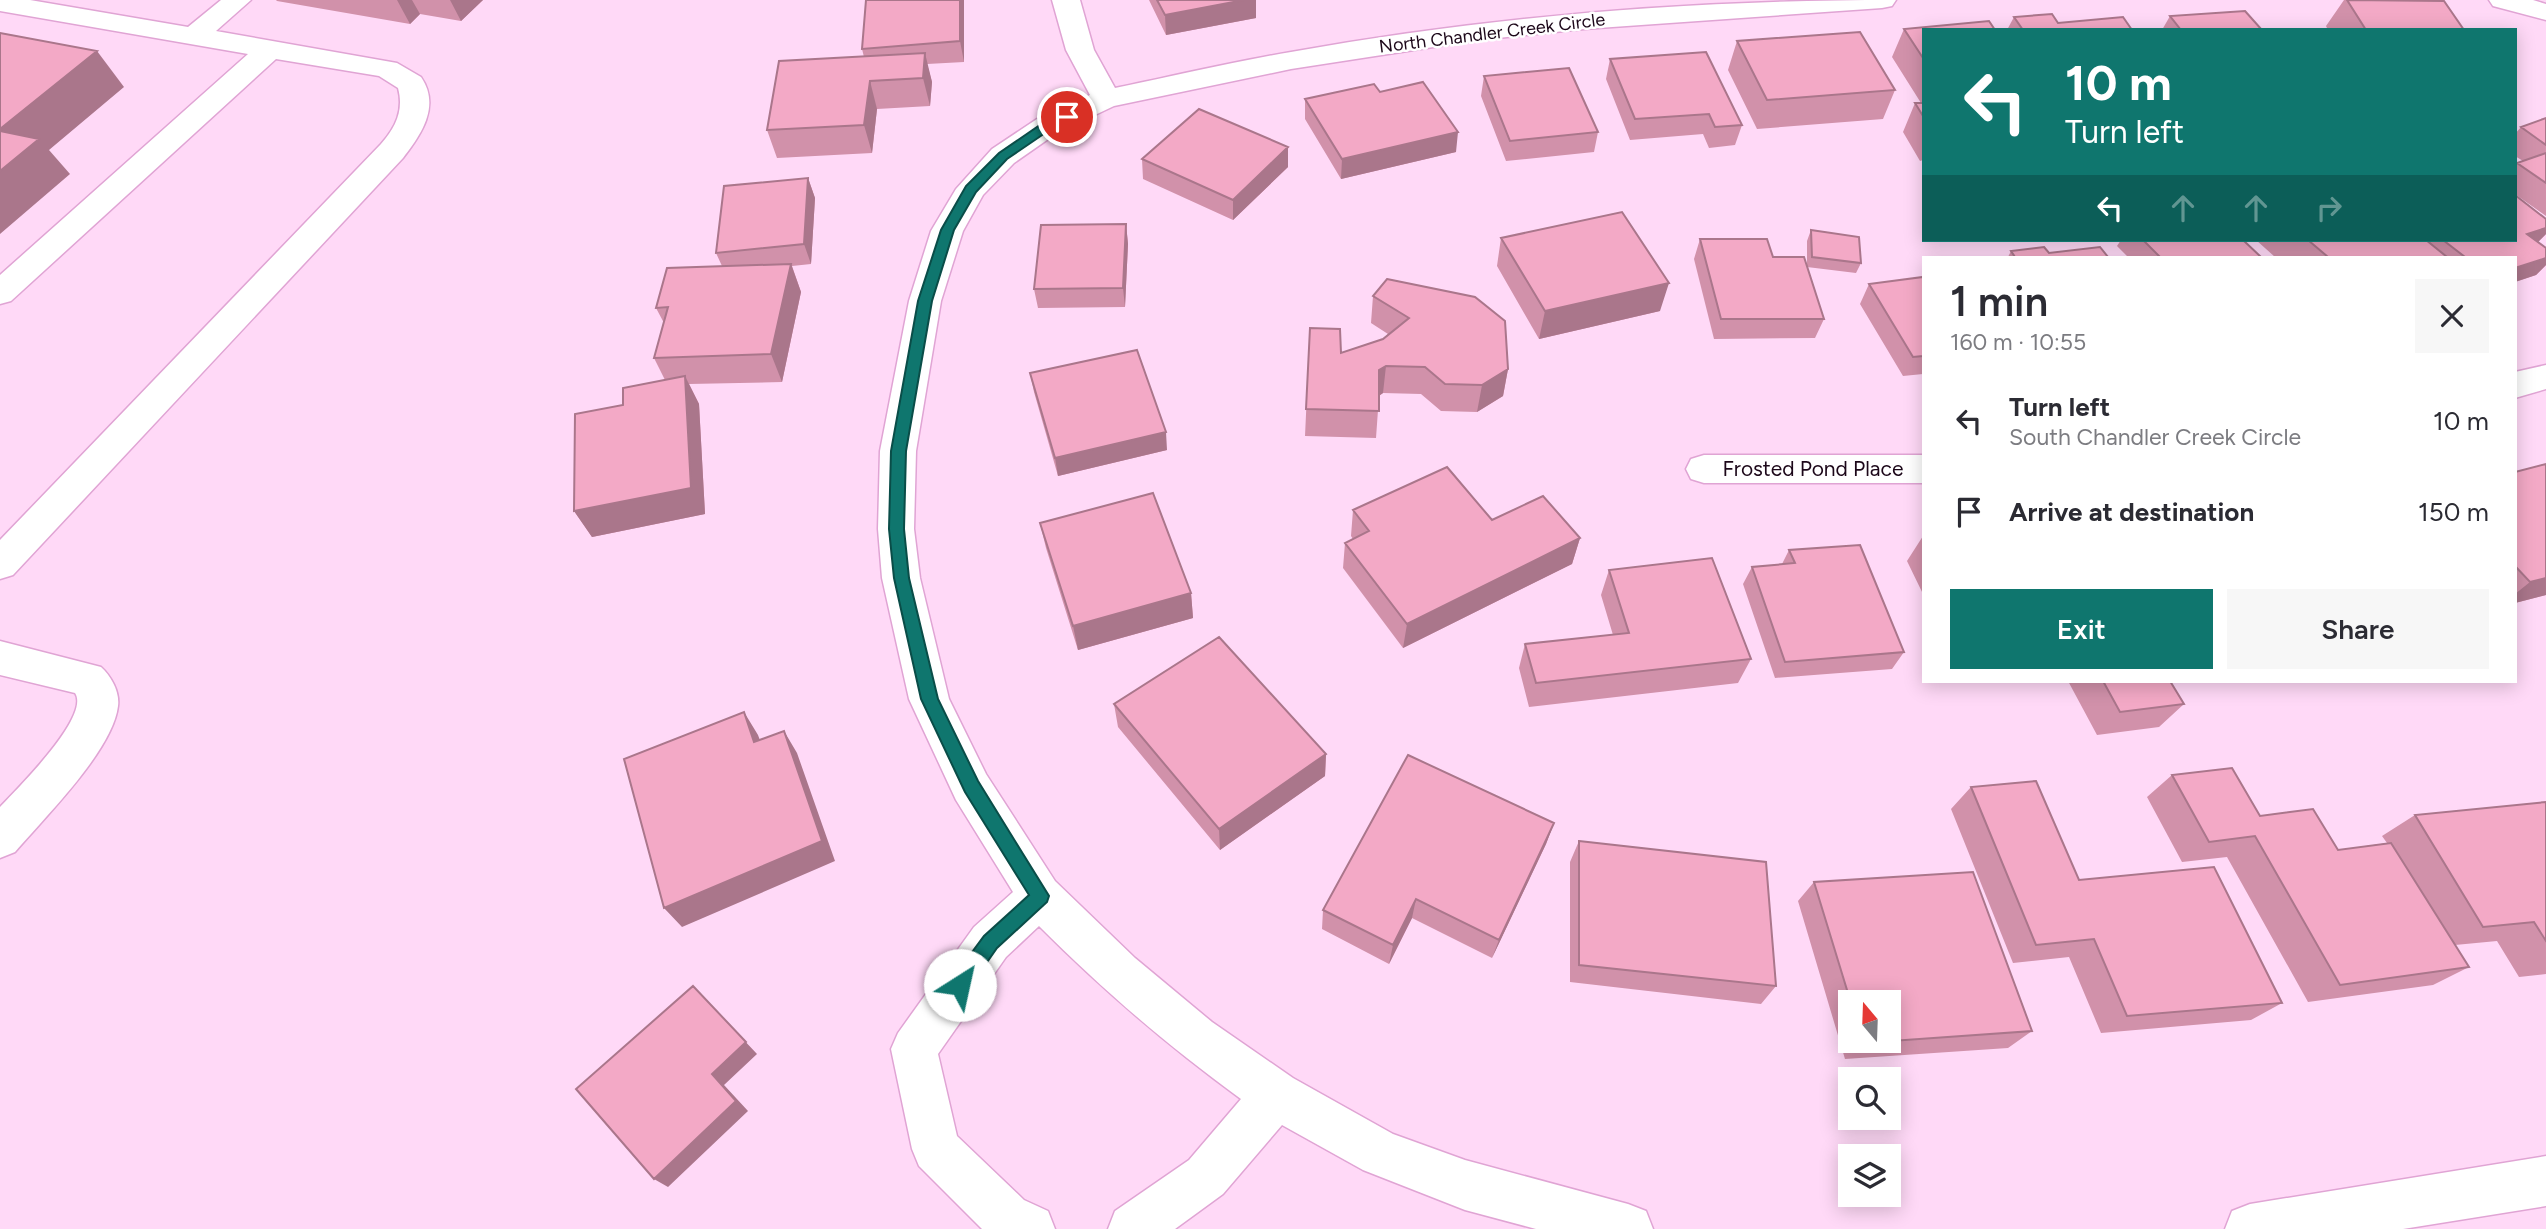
<!DOCTYPE html>
<html lang="en">
<head>
<meta charset="utf-8">
<style>
  :root { --surface:#fff; --page:#f7f7f7; --text:#2b2b33; --muted:#7c7c81; --accent:#0f766e }
  body { margin:0; font-family:Figtree,sans-serif; background:var(--page); color:var(--text); height:100vh; display:flex; flex-direction:column; font-size:26px; white-space:nowrap }
  * { box-sizing:border-box; margin:0 }
  p { font-size:23px; color:var(--muted) }
  .icon { flex:none; width:38px; height:38px; fill:none; stroke:currentColor; stroke-width:2; stroke-linecap:round; stroke-linejoin:round }
  .map { position:relative; flex:1; overflow:hidden }
  .details { position:absolute; left:1922px; top:256px; width:595px; height:427px; display:flex; flex-direction:column; background:var(--surface); border-radius:0px; box-shadow:0 4px 18px #0003 }
  .details>* { flex:none }
  .guide { position:absolute; left:1922px; top:28px; width:595px; height:214px; border-radius:0px; box-shadow:0 4px 18px #0003; background:#0f766e; color:#fff; overflow:hidden }
  .needle { width:46px; rotate:341deg }
  .controls { position:absolute; left:1838px; top:990px; display:grid; gap:14px }
  .controls a { display:grid; place-items:center; width:63px; height:63px; border-radius:0px; background:var(--surface); box-shadow:0 4px 18px #0003; font-size:35px }
  .pin { position:absolute; display:grid; place-items:center; width:60px; height:60px; color:#fff; margin:-30px; border:4px solid #fff; border-radius:50%; box-shadow:0 2px 7px #0007 }
  .me { position:absolute; width:77px; margin:-38px; rotate:35deg; stroke-linejoin:round; filter:drop-shadow(0 0 5px #0008) }
  .turn { display:flex; align-items:center; gap:24px; height:147px; padding:0 28px; font-size:32px }
  .turn .icon { width:91px; height:91px; stroke-width:2.5 }
  .turn b { display:block; font-size:49px; line-height:60px }
  .lanes { display:flex; align-items:center; height:66px; padding:0 28px; background:#0003; justify-content:center; gap:35px; direction:ltr }
  .lanes .off { opacity:.35 }
  .round { display:grid; place-items:center; flex:none; width:74px; height:74px; border-radius:0px; background:var(--page) }
  .headline { display:flex; align-items:center; justify-content:space-between; height:119px; padding:0 28px }
  h1 { font-size:42px; font-weight:600; line-height:52px }
  .cta { display:flex; gap:14px; margin-top:auto; padding:14px 28px }
  .cta a { flex:1; height:80px; border-radius:0px; background:var(--accent); color:#fff; font-size:28px; font-weight:600; line-height:80px; text-align:center }
  .cta a+a { background:var(--page); color:var(--text) }
  ul { padding:0; list-style:none }
  li { display:flex; align-items:center; gap:21px; height:91px; padding:0 28px }
  li div { flex:1 }
  li b { display:block; font-size:26px }
  li em { font-style:normal }
  .map>svg:first-child { display:block }
  .lines { fill:none; stroke-linecap:round; stroke-linejoin:round }
  .minor-casing { stroke:#e0a4d4; stroke-width:3 }
  .minor { fill:#fff; fill-rule:evenodd }
  .wall { fill:#d191aa; fill-rule:evenodd }
  .shaded-wall { fill:#aa768b }
  .building { fill:#f3a9c6; stroke:#aa768b; stroke-width:2 }
  .route { fill:#0f766e; stroke:#0a4d48; stroke-width:2 }
  .labels { text-anchor:middle; stroke-width:5; stroke-linejoin:round; paint-order:stroke }
  .far-street-label { font-size:18px; fill:#1c0719; stroke:#fff }
  .street-label { font-size:21px; fill:#1c0719; stroke:#fff }
</style>
</head>
<body>
<div class="map">
<svg width="2546" height="1229" viewBox="0 0 2546 1229">
  <rect width="100%" height="100%" fill="#ffd9f7"/>
  <g class="lines">
    <defs>
      <path id="minor" d="M0,0H30L188,27L221,0H251L216,31L397,63L421,77C441,106 421,135 403,158L13,575L0,579V540L381,144C396,127 404,110 398,88L379,76L276,59L11,301L0,304V275L248,54L0,11Z
        M1052,0H1080L1094,50L1115,88C1173,76 1232,62 1291,52C1490,16 1693,0 1896,0L1892,6L1882,8L1584,29L1479,40L1291,69L1114,106L1057,133L1014,163L983,195L963,231L941,301L916,451L914,529L920,578L949,699L986,774L1055,881L1135,958L1212,1022L1293,1078L1393,1134L1465,1160L1628,1204L1646,1211L1653,1229H1536L1465,1210L1363,1170L1282,1125L1223,1194L1175,1229H1108L1115,1211L1189,1160L1241,1099C1167,1045 1104,991 1039,926L1006,957L938,1054L957,1136L1024,1200L1048,1211L1055,1229H982L919,1166L912,1149L891,1049L898,1033L974,927L1013,892L956,800L909,699L882,578L878,529L880,451L909,301L931,231L956,189L992,149L1037,119L1090,95L1066,50Z
        M2489,0H2533L2546,4V20L2493,6Z
        M2546,365V389L2515,398V372Z
        M1704,455H1923V483H1704L1691,479L1686,469L1691,459Z
        M0,641L101,667C111,676 120,692 118,706C113,750 45,817 15,852L0,858V807C17,789 91,716 75,693L0,675Z
        M2546,1156V1206L2403,1229H2225L2232,1211L2250,1204Z"/>
    </defs>
    <use href="#minor" class="minor-casing"/>
    <use href="#minor" class="minor"/>
  </g>
  <path class="wall" d="M276,0H483L461,21L420,14L410,24L277,1Z
    M866,0H964V62L927,64L932,82L930,106L877,109L872,153L777,158L767,130L864,57L862,49Z
    M1149,0H1256V18L1166,35Z
    M2344,0H2411L2464,30H2328L2326,26Z
    M2170,16L2262,30H2162Z
    M2014,17L2058,23L2132,30H2007Z
    M1904,29L1923,30V160L1920,161L1903,132L1915,103H1921L1892,57Z
    M1737,41L1895,90L1883,119L1757,129L1728,70Z
    M1610,59L1742,125L1735,145L1709,148L1703,134L1630,140L1606,79Z
    M1484,76L1598,132L1594,152L1506,161L1481,96Z
    M1380,92L1456,152L1341,179L1305,119V99Z
    M2546,118V216L2515,194V166L2517,163L2523,161L2515,156V134L2521,127Z
    M1288,147V167L1233,220L1143,179L1142,159Z
    M808,178L815,198L811,264L792,266L801,292L782,382L689,384L699,404L705,514L592,537L574,511L623,405L665,380L654,358L664,323L656,308L722,266L716,253Z
    M2546,219V234L2538,242L2546,248V265L2536,275L2515,282V257H2275L2256,240H2515Z
    M1126,224L1128,244L1125,307L1038,308L1034,289Z
    M1811,230L1861,263L1856,273L1807,267L1824,319L1815,338L1714,339L1694,259L1700,239L1807,267V241Z
    M1501,238L1660,311L1539,339L1497,266Z
    M2121,240H2243L2261,257H2128L2117,246Z
    M2011,251L2049,253L2108,257H2008Z
    M1923,277V374L1903,376L1860,304L1869,284Z
    M1373,296L1508,369L1503,396L1477,412L1441,411L1421,394L1383,393L1379,396L1376,438L1305,436L1310,328L1341,353L1383,339L1388,334L1371,323Z
    M1030,373L1167,450L1058,476L1034,392Z
    M2546,464V595L2515,603V472Z
    M1353,510L1492,520L1580,538L1572,564L1403,648L1343,568L1345,543L1353,539L1351,536Z
    M1040,523L1191,593L1193,618L1078,650L1046,548Z
    M1923,536V594L1907,561Z
    M1789,550L1904,652L1892,669L1775,678L1743,584L1752,567L1782,564Z
    M1609,570L1751,659L1738,683L1529,707L1519,668L1525,644L1613,635L1601,595Z
    M2068,681H2170L2184,704L2159,727L2097,735Z
    M1114,704L1326,754L1325,776L1220,850L1118,727Z
    M2172,775L2260,816L2338,850L2387,843L2382,836L2415,815L2546,802V974L2519,977L2497,941L2455,945L2469,967L2433,985L2308,1002L2227,857L2182,862L2147,797Z
    M1971,787L2079,880L2282,1003L2251,1020L2101,1033L2069,957L2013,963L1951,809Z
    M1554,823L1546,844L1492,958L1412,918L1389,964L1322,929L1323,910Z
    M1579,841L1776,986L1761,1004L1570,982V862Z
    M1814,882L2032,1031L2008,1048L1845,1059L1798,901ZM1850,1003H1888V1041H1850Z"/>
  <path class="shaded-wall" d="M397,0H412L420,14L410,24Z
    M450,0H483L461,21Z
    M960,0H964V62L960,41Z
    M1244,0H1256V18L1166,35L1165,15Z
    M97,51L124,87L49,150L70,174L0,234V129Z
    M925,53L932,82L930,106L923,78Z
    M870,81L877,109L872,153L864,125Z
    M1458,132L1456,152L1341,179L1342,159Z
    M1288,147V167L1233,220V200Z
    M808,178L815,198L811,264L804,244Z
    M1126,224L1128,244L1125,307L1123,288Z
    M2546,228V234L2535,245L2527,234Z
    M2546,258V265L2536,275L2515,282V268Z
    M791,264L801,292L782,382L771,354Z
    M1669,283L1660,311L1539,339L1545,311Z
    M1386,366L1383,393L1377,397L1379,370Z
    M1508,369L1503,396L1477,412L1482,385Z
    M685,376L699,404L705,514L592,537L574,511Z
    M1166,432L1167,450L1058,476L1055,458Z
    M1580,538L1572,564L1403,648L1407,624Z
    M2546,578V595L2515,603V594L2530,582Z
    M1191,593L1193,618L1078,650L1073,626Z
    M744,712L758,735L769,765L754,742Z
    M784,731L797,753L835,861L682,927L664,908Z
    M1326,754L1325,776L1220,850L1219,829Z
    M1554,823L1546,844L1492,958L1499,940Z
    M1416,899L1412,918L1389,964L1393,945Z
    M693,986L757,1054L724,1085L748,1111L668,1187L654,1179Z"/>
  <path class="building" d="M866,0H960V41L862,49Z
    M1157,0H1244L1165,15Z
    M2347,0L2444,1L2464,30H2366Z
    M2245,11L2262,30H2181L2170,16Z
    M2052,14L2058,23L2123,17L2132,30H2023L2014,17Z
    M1989,21L1995,30H1923V58L1904,29Z
    M1860,32L1895,90L1767,100L1737,41Z
    M0,33L97,51L0,129Z
    M1706,52L1742,125L1715,127L1709,114L1635,119L1610,59Z
    M925,53L923,78L870,81L864,125L767,130L779,61Z
    M1569,68L1598,132L1510,141L1484,76Z
    M1423,82L1458,132L1342,159L1305,99L1374,84L1380,92Z
    M1915,103H1923V116Z
    M1199,109L1288,147L1233,200L1142,159Z
    M2546,118V145L2521,127Z
    M0,131L39,139L0,171Z
    M2546,153V183L2517,163Z
    M808,178L804,244L716,253L724,186Z
    M2515,195L2546,219V228L2527,234L2546,248V258L2515,268V257H2465L2443,240H2515Z
    M1622,212L1669,283L1545,311L1501,238Z
    M1126,224L1123,288L1034,289L1041,225Z
    M1811,230L1859,237L1861,263L1812,257Z
    M1700,239H1767L1773,257H1804L1824,319H1721Z
    M2143,240H2243L2261,257H2160Z
    M2308,240H2426L2447,257H2328Z
    M2044,247L2049,253L2100,247L2108,257H2015L2011,251Z
    M791,264L771,354L654,358L668,307L656,308L667,268Z
    M1923,277V356L1913,357L1869,284Z
    M1387,279L1475,297L1505,321L1508,369L1482,385L1445,384L1425,367L1386,366L1379,370V411L1306,409L1310,328L1340,329L1341,353L1383,339L1409,318L1373,296Z
    M1137,350L1166,432L1055,458L1030,373Z
    M685,376L691,488L574,511L575,414L623,405V388Z
    M2546,464V578L2530,582L2515,566V472Z
    M1447,467L1492,520L1543,496L1580,538L1407,624L1345,543L1369,531L1353,510Z
    M1153,493L1191,593L1073,626L1040,523Z
    M1860,545L1904,652L1785,662L1752,567L1795,563L1789,550Z
    M1712,558L1751,659L1536,683L1525,644L1629,633L1609,570Z
    M1219,637L1326,754L1219,829L1114,704Z
    M2103,681H2170L2184,704L2120,712Z
    M744,712L754,742L784,731L822,841L664,908L624,759Z
    M1408,755L1554,823L1499,940L1416,899L1393,945L1323,910Z
    M2232,768L2260,816L2313,809L2338,850L2391,843L2469,967L2340,985L2255,836L2209,842L2172,775Z
    M2036,781L2079,880L2214,867L2282,1003L2127,1016L2094,939L2036,945L1971,787Z
    M2546,802V941L2534,922L2483,927L2415,815Z
    M1579,841L1766,862L1776,986L1579,965Z
    M1973,872L2032,1031L1863,1043V1041H1888V1003H1851L1814,882Z
    M693,986L746,1042L712,1074L736,1101L654,1179L576,1089Z"/>
  <path class="route" d="M1067,113L1073,117L1071,119L1051,129L1007,159L976,192L954,230L932,301L906,451L904,529L909,578L938,699L978,781L1049,896L1047,902L997,948L967,991L960,994L953,991L951,985L953,978L984,936L1029,895L965,792L921,699L894,578L889,529L891,451L918,301L941,230L966,186L999,153L1043,123Z"/>
  <g class="labels">
    <g class="far-street-label">
      <text transform="translate(1492 33) rotate(-7)" y="6">North Chandler Creek Circle</text>
    </g>
    <g class="street-label">
      <text x="1813" y="476">Frosted Pond Place</text>
    </g>
  </g>
</svg>
<div class="controls">
<a><svg class="needle" viewBox="-14 -14 28 28"><path d="M0-13l5 13h-10z" fill="#e53935"/><path d="M0 13l5-13h-10z" fill="#7c7c81"/></svg></a>
<a><svg class="icon" aria-label="search" viewBox="0 0 24 24"><circle cx="10" cy="10" r="6"/><path d="M15 15l6 6"/></svg></a>
<a><svg class="icon" aria-label="layers" viewBox="0 0 24 24"><path d="M12 4l9 5-9 5-9-5zM3 14l9 5 9-5"/></svg></a>
</div>
<div class="pin" style="left:1067px;top:117px;background:#d93025"><svg class="icon" aria-label="arrive" viewBox="0 0 24 24"><path d="M6 21V4h12l-3 4 3 4H6"/></svg></div>
<svg class="me" style="left:960px;top:985px" viewBox="-20 -20 40 40"><circle r="19" fill="#fff"/><path d="M0-13L10 11 0 6-10 11z" fill="#0f766e"/></svg>
<div class="guide">
<div class="turn"><svg class="icon" aria-label="left" viewBox="0 0 24 24"><path d="M17 20v-9H6M10 6l-5 5 5 5"/></svg><div><b>10 m</b>Turn left</div></div>
<div class="lanes"><svg class="icon" aria-label="left" viewBox="0 0 24 24"><path d="M17 20v-9H6M10 6l-5 5 5 5"/></svg><svg class="icon off" aria-label="ahead" viewBox="0 0 24 24"><path d="M12 20V5M6 11l6-6 6 6"/></svg><svg class="icon off" aria-label="ahead" viewBox="0 0 24 24"><path d="M12 20V5M6 11l6-6 6 6"/></svg><svg class="icon off" aria-label="right" viewBox="0 0 24 24"><path d="M7 20v-9h11M14 6l5 5-5 5"/></svg></div>
</div>
<section class="details">
<div class="headline"><div><h1>1 min</h1><p>160 m · 10:55</p></div><a class="round"><svg class="icon" aria-label="close" viewBox="0 0 24 24"><path d="M6 6l12 12M18 6L6 18"/></svg></a></div>
<ul>
<li><svg class="icon" aria-label="left" viewBox="0 0 24 24"><path d="M17 20v-9H6M10 6l-5 5 5 5"/></svg><div><b>Turn left</b><p>South Chandler Creek Circle</p></div><em>10 m</em></li>
<li><svg class="icon" aria-label="arrive" viewBox="0 0 24 24"><path d="M6 21V4h12l-3 4 3 4H6"/></svg><div><b>Arrive at destination</b></div><em>150 m</em></li>
</ul>
<div class="cta"><a>Exit</a><a>Share</a></div>
</section>
</div>
</body>
</html>
